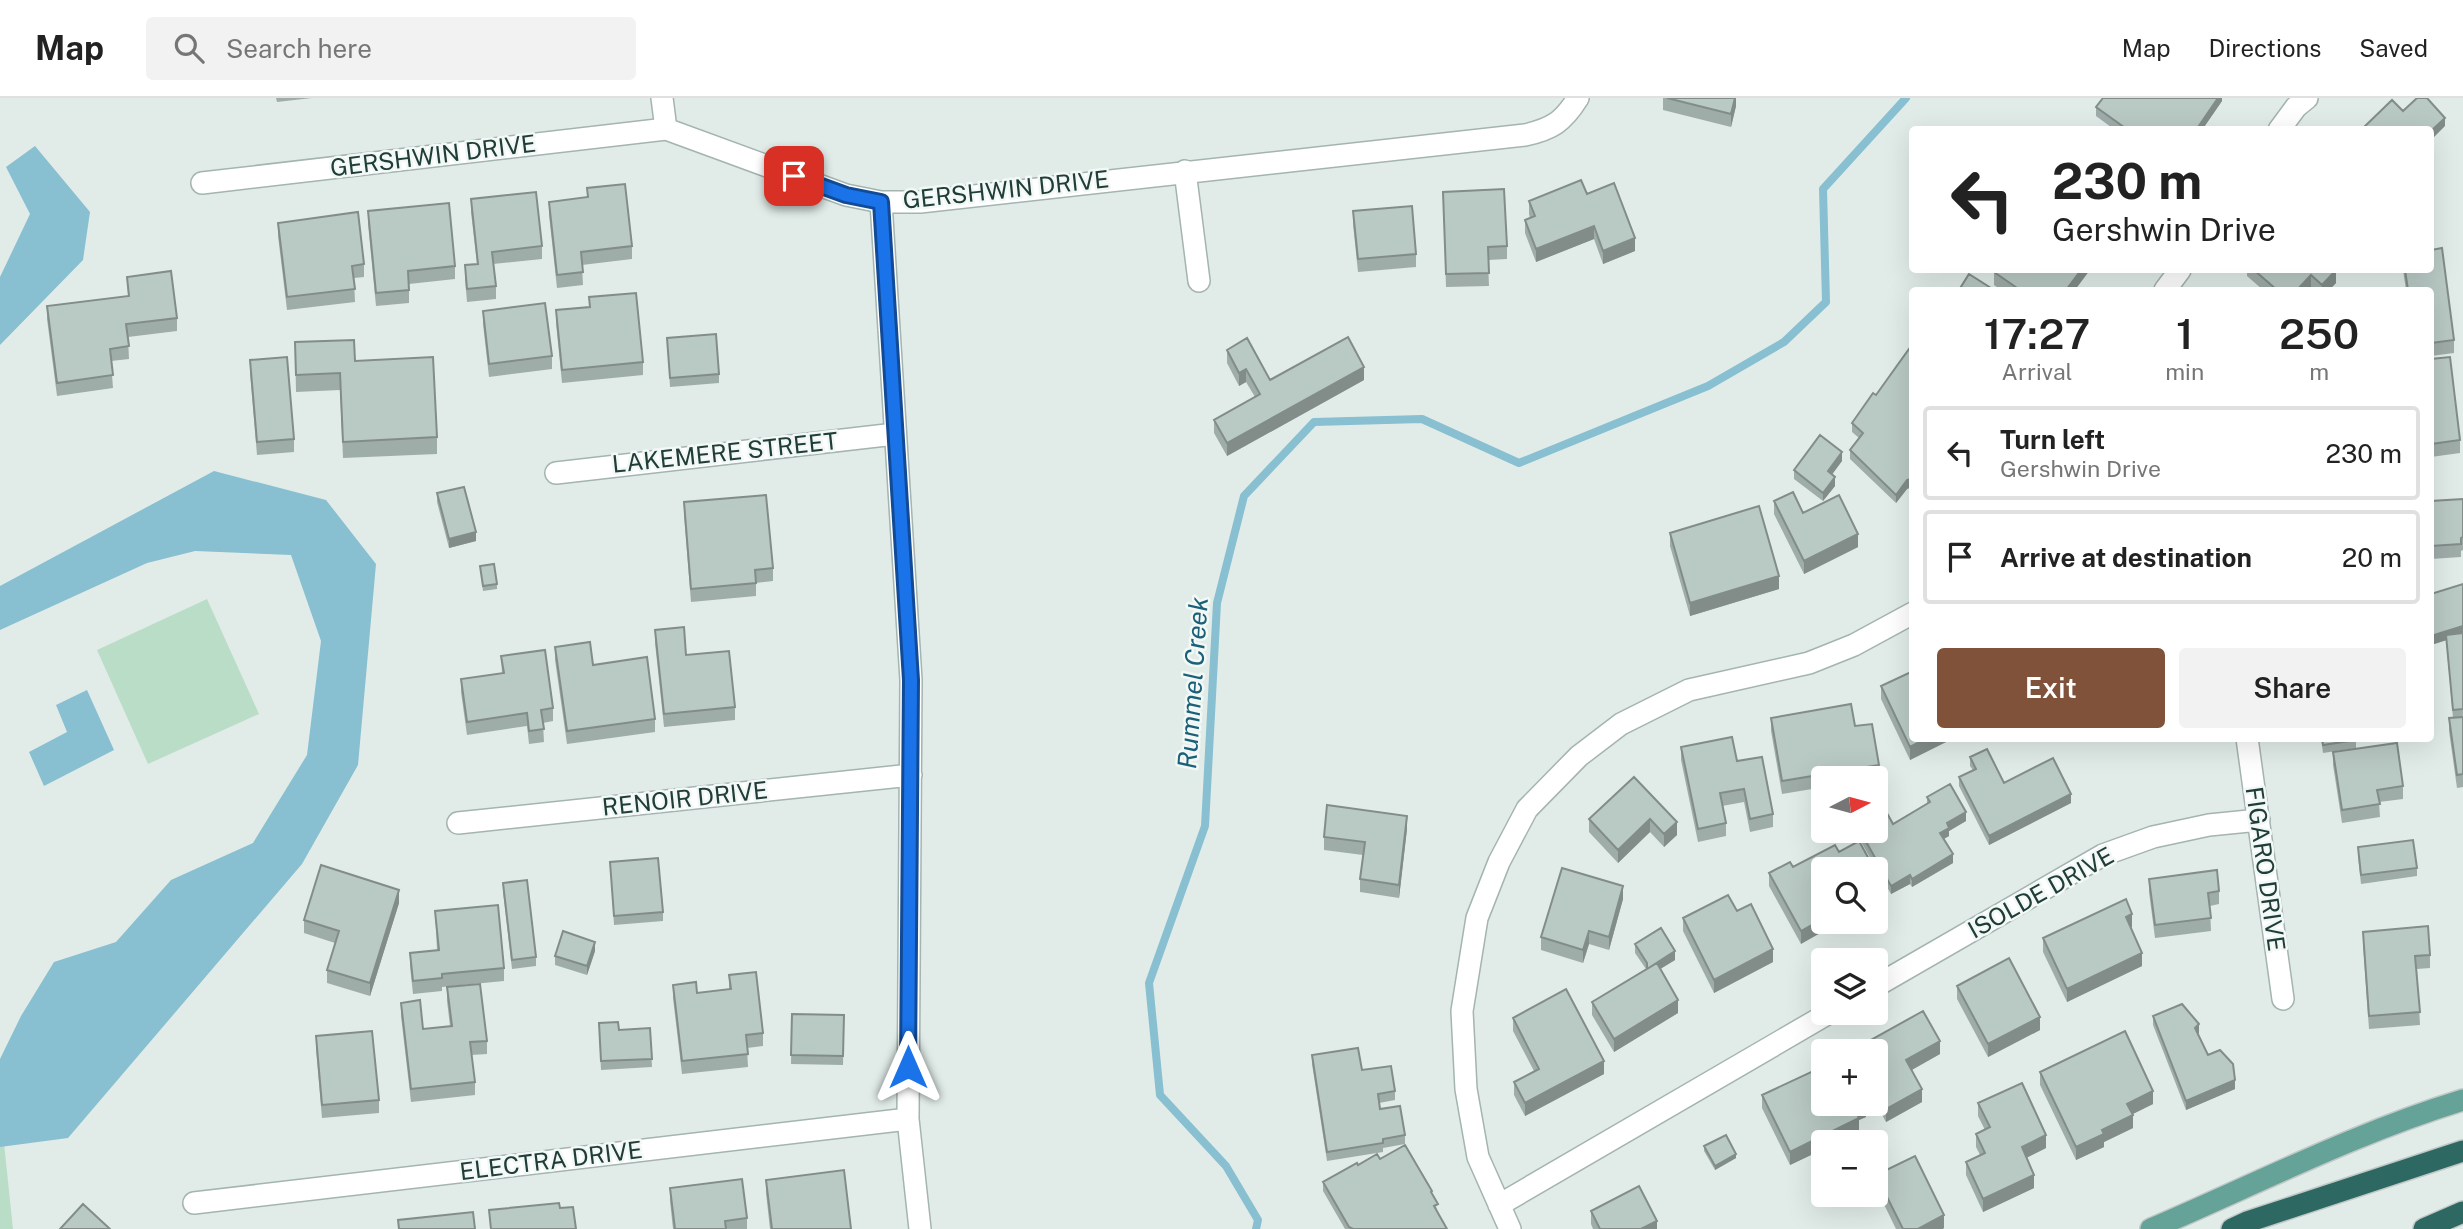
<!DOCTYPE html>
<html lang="en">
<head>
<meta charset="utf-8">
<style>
  :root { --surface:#fff; --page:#f2f2f2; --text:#222; --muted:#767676; --line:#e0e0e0; --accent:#80523a }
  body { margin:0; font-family:"Public Sans",sans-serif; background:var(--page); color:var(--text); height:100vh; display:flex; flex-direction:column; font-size:26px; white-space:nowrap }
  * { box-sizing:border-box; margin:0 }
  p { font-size:23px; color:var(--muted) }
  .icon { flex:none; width:38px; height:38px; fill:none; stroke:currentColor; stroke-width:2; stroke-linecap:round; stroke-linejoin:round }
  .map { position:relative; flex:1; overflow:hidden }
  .details { position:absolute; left:1909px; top:189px; width:525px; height:455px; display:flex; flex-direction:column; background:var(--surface); border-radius:7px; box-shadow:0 7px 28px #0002 }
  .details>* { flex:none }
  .top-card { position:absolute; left:1909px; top:28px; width:525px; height:147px; border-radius:7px; box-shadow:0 7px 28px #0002; background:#fff; color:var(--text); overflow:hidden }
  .needle { width:46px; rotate:84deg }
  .tools { position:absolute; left:1811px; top:668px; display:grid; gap:14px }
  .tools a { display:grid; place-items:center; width:77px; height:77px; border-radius:7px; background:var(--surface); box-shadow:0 7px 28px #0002; font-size:35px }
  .pin { position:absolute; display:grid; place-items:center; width:60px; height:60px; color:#fff; margin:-30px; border-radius:14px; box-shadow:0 4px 10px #0006 }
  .me { position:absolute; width:77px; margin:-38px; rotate:0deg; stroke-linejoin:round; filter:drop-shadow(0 0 5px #0008) }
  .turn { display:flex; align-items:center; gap:24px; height:147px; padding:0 28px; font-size:32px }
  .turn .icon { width:91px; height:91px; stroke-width:2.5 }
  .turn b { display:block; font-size:49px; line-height:60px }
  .eta { display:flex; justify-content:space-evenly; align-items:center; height:119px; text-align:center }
  .eta b { font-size:42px; font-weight:600; line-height:49px }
  .primary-button { display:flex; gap:14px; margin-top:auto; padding:14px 28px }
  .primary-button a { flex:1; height:80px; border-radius:7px; background:var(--accent); color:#fff; font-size:28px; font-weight:600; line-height:80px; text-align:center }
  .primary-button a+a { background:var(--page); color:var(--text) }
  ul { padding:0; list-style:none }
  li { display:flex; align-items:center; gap:21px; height:94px; margin:0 14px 10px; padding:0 14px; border:4px solid var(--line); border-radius:7px }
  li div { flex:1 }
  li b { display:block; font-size:26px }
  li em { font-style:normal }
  header { display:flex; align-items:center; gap:42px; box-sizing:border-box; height:98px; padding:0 35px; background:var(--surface); border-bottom:2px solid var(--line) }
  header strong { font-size:33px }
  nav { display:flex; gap:38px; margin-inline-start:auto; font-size:24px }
  .search { width:490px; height:63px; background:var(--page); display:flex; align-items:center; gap:18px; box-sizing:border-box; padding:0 24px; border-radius:7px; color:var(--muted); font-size:26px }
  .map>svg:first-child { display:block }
  .green { fill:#baddc7 }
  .water { fill:#88bfd1 }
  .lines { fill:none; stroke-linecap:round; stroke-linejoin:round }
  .stream { stroke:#88bfd1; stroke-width:8 }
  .minor-casing { stroke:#a4b4b0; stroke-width:24 }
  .major-casing { stroke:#c1c9c7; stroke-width:24 }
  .highway-casing { stroke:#c1c9c7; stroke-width:24 }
  .minor { stroke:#fff; stroke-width:21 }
  .major { stroke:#65a298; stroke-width:21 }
  .highway { stroke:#2d6962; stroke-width:21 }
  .wall { fill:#9fada9 }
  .shaded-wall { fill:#828d89 }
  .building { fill:#b9c9c4; stroke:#828d89; stroke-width:2 }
  .route-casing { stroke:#114b97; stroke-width:18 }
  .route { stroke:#1a73e8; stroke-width:12 }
  .labels { text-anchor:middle; stroke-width:5; stroke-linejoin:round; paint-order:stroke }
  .street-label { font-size:24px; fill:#213d38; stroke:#f2f8f6 }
  .water-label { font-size:26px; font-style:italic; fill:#1b6079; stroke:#f2f8f6 }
</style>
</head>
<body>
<header>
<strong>Map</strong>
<div class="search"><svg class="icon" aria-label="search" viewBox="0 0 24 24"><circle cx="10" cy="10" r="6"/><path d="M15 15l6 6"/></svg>Search here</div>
<nav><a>Map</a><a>Directions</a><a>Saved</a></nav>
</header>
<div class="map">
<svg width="2463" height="1131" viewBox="0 0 2463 1131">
  <rect width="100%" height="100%" fill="#e1ece8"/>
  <path class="green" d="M207,501L259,616L148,666L97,552Z
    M0,1007L13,1131H0Z"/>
  <path class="water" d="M35,48L90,114L83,162L0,247V179L30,116L6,69Z
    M214,373L326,402L376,466L358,667L302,766L68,1040L0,1049V961L21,918L54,864L116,844L171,782L253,745L307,657L321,543L291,457L195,453L147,465L0,532V488Z
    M87,592L114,652L44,688L29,654L67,634L56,607Z"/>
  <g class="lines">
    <path class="stream" d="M1256,1131L1258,1122L1226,1068L1160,997L1149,885L1205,728L1217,505L1244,398L1314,324L1422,321L1519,365L1708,288L1784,244L1826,204L1823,91L1906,0"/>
    <defs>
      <path id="minor" d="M662,0L666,31
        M2279,32L2296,9L2307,0
        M1185,73L1199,183
        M202,85L666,31L846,97L881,104H920L1525,37C1552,31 1563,24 1578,0
        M881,104L911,582L908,1021L920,1131
        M2165,192L2180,172
        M556,375L895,336
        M2247,640L2283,901
        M458,725L911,677
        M1876,888L2103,757L2153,739L2209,727L2259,722
        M194,1105L908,1021
        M1499,1107L1829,915
        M1510,1131L1478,1059L1466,991L1462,913L1477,820L1499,764L1527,711L1579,658L1621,626L1689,592L1809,565L1854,547L1913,515"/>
      <path id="major" d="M2151,1131C2254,1087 2355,1035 2463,1002"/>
      <path id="highway" d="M2232,1131L2247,1124L2463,1053
        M2424,1131L2463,1114"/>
    </defs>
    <use href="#minor" class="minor-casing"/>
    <use href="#major" class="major-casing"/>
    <use href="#highway" class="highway-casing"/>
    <use href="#minor" class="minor"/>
    <use href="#major" class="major"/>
    <use href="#highway" class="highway"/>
  </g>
  <path class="wall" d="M276,0H312L277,4Z
    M1663,0H1736V8L1731,29L1663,12Z
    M2222,0V3L2202,32H2115L2096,18V9Z
    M587,90L632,148V161L582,167L583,187L557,190L549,117V104L587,99Z
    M1443,94L1507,148V161L1488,162L1489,188L1446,189Z
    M1587,96L1635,153L1603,166L1594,141L1536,164L1525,135V122L1530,120L1529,116V103Z
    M471,101L542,148V161L493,166L496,188V201L467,204L465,180V167L477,166L471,114Z
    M368,113L455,168V181L409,186V205L376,208L368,126Z
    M1353,113L1416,156V169L1358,174L1353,126Z
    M278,125L364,166V179L354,180L355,204L287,212L278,138Z
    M2247,172H2336V185L2329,192H2314L2311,190L2309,192H2263L2247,178Z
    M2403,172H2431L2454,242V255L2431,258V192H2406Z
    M1994,174L2075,192H2001L1994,187Z
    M127,179L177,220V233L128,239L129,261L111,263L113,290L57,298L47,221V208L128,198Z
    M589,199L643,264V277L562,285L556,225V212L589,209Z
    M483,213L552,258V271L489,279L483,226Z
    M667,240L719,276V285L670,289Z
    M295,244L355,263L437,339V356L343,360L340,292L296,294Z
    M1227,252L1270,282H1364L1227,358L1214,335V322L1255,299L1246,284L1239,288L1227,265Z
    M2431,261L2460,342V355L2431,359Z
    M250,262L294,341V354L257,357L250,275Z
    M1873,295L1907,391L1896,405L1850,361V352L1859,340L1852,334V325Z
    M1842,363L1832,376L1835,388L1823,403L1794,381V372Z
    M437,395L476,443L449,450L437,404Z
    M2463,401V452L2461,453V459L2431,461V403Z
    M1774,403L1803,415L1858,449L1804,476L1774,416Z
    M684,404L773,470V483L756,485V498L691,504L684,417Z
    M1670,435L1779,491L1690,518L1670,448Z
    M480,468L497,486V491L483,493Z
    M2463,486V689L2457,690L2449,633V620H2453L2446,542L2431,547V496Z
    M655,532L686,557L735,609V622L664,629L655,545Z
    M555,549L593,567L655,621V634L567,646L555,562Z
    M501,558L553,610V623L543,625L544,644L529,646L527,628L467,637L461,594V581L502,575Z
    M1881,588L1913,640H1954L1910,662L1881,601Z
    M1771,620L1879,667V680L1872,681H1824V689L1782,696L1771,633Z
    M2321,640H2356V650L2323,655Z
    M1681,649L1737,663L1773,716V729L1750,734L1744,704L1722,708L1726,725V738L1698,744L1681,662Z
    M2333,654L2403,688V701L2379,704L2380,719L2342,725L2333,667Z
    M1970,659L2004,685L2071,705L1989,747L1959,688V679L1973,672L1970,668Z
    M1634,679L1677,737L1664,749L1650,734L1618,765L1589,734V721Z
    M1927,699L1966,723L1949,733V738L1944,741L1953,765L1912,789L1910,786L1891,796L1860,742V733L1893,726L1927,706Z
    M1407,731L1399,800L1360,794V781L1363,757L1324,752V739Z
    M1835,747L1801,846L1769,788V775L1793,769Z
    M2358,749L2417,770V778L2361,786L2358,758Z
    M610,764L663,814V823L614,827Z
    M2149,781L2219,793V806L2210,808L2211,833L2155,840L2149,794Z
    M503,785L536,859V868L512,871L503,794Z
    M1623,801L1609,852L1589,846L1583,865L1541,852V839Z
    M399,805L370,898L327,885V872L335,845L304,835V822Z
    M435,813L504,870V883L442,889V893L413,896L410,868V855L437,852Z
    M1737,813L1773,864L1714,895L1683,833V820Z
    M2132,829L2131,830L2142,868L2067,904L2043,854V840Z
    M2363,834L2430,857V870L2417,871L2420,927L2369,931L2363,847Z
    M1635,846L1675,862L1660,871L1678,915L1614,954L1592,917V904L1646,871L1635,855Z
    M595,853L587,877L555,867V858Z
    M729,877L763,935V948L747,950L748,969L682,976L673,900V887L697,895L729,891Z
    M1957,888L2040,932L1988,959L1957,901Z
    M447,889L487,943V956L471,957L475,984V997L411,1004L401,918V905L423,931L450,928L447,903Z
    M792,916L844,917L843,967L791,966Z
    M2153,918L2199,935L2198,936L2208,957L2235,991L2186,1012L2153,927Z
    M1513,920L1604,976L1525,1018L1514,997V984L1534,973L1513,933Z
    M650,930L652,969L601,972L599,934Z
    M316,938L379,1002V1015L322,1020L316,951Z
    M1853,952L1940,956L1912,972L1922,1004L1886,1024L1876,1006V954H1853Z
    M1312,957L1362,972L1395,993V1002L1379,1005L1380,1011L1405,1037V1046L1383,1050V1054L1327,1063L1312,966Z
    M2040,974L2153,1006L2132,1016L2133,1030L2104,1044V1049L2076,1062L2040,987Z
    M1762,997L1824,1006H1866V1019L1859,1022V1033L1790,1067L1762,1010Z
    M1978,1005L2046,1050L2026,1060L2034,1090L1983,1114L1966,1077V1064L1980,1057L1976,1049V1036L1985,1032L1978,1018Z
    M1704,1048L1736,1060L1715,1072L1704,1053Z
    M1380,1061L1432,1096L1438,1115L1447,1131H1345L1323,1093V1084L1358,1067Z
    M1876,1077L1944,1130L1896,1131L1876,1090Z
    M766,1082L851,1131H770L766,1095Z
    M670,1090L747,1120V1131H673L670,1103Z
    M1591,1113L1657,1131H1593L1591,1126Z"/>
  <path class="shaded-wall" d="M1735,0H1736V8L1731,29V16Z
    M2218,0H2222V3L2202,32H2196Z
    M2445,20V28L2431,42V33Z
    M1594,128V141L1536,164V151Z
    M1635,140V153L1603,166V153Z
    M2081,172H2090L2075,192H2066Z
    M2336,172V185L2329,192H2322V187Z
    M2311,177V190L2309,192H2297Z
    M1364,269V282L1227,358V345Z
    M1246,271V284L1239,288V275Z
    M1842,354V363L1828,382V373Z
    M1835,379V388L1823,403V395Z
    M1913,380V389L1907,391L1896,405V397L1907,382Z
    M476,434V443L449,450V441Z
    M1858,436V449L1804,476V463Z
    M1779,478V491L1690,518V505Z
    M2463,528V537L2431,547V538Z
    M1927,640H1954L1910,662V649Z
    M2071,696V705L1989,747V738Z
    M1966,714V723L1949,733V738L1940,743V735L1947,725Z
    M1407,718V731L1399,800V787Z
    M1650,721V734L1618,765V752Z
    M1677,724V737L1664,749V736Z
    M1953,756V765L1912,789V781Z
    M1910,777V786L1891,796V788Z
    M1623,788V801L1609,852V839Z
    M1883,788V801L1876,805V792Z
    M399,792V805L370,898V885Z
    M2132,816V829L2126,832V819Z
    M1824,820V824H1840L1801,846V833Z
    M1589,833V846L1583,865V852Z
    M595,844V853L587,877V868Z
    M1773,851V864L1714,895V882Z
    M1675,853V862L1657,873V865Z
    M2142,855V868L2067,904V891Z
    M1678,902V915L1614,954V941Z
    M2040,919V932L1988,959V946Z
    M2199,926V935L2195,939V930Z
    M1940,943V956L1906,975V962Z
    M1604,963V976L1525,1018V1005Z
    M2235,982V991L2186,1012V1003Z
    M1922,991V1004L1886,1024V1011Z
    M2153,993V1006L2127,1019V1006Z
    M1864,1006H1866V1019L1859,1022V1033L1835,1045H1824V1051L1790,1067V1054L1855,1011Z
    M2133,1017V1030L2104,1044V1049L2076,1062V1049L2102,1032Z
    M2046,1037V1050L2022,1062V1049Z
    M1736,1056V1060L1715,1072V1068Z
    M2034,1077V1090L1983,1114V1101Z
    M1944,1117V1130L1943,1131H1918Z
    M1657,1123V1131H1641Z"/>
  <path class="building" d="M1667,0H1735L1731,16Z
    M2103,0H2218L2196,32H2128L2096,9Z
    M2417,0H2427L2445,20L2431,33V32H2361L2392,2L2403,13Z
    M1581,82L1587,96L1614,85L1635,140L1603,153L1594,128L1536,151L1525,122L1535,118L1529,103Z
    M625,86L632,148L581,154L583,174L557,177L549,104L588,99L587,90Z
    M1504,91L1507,148L1488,149L1489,175L1446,176L1443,94Z
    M536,94L542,148L492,154L496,188L467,191L465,167L478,166L471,101Z
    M449,105L455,168L408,173L409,192L376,195L368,113Z
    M1412,108L1416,156L1358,161L1353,113Z
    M358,114L364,166L352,168L355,191L287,199L278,125Z
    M2442,150L2454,242L2431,245V192H2408L2405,172H2431V152Z
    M1995,172H2081L2066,192H2020L1994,174Z
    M2254,172H2336L2322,187L2311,177L2297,192H2277Z
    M171,173L177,220L126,226L129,248L110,251L113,277L57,285L47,208L129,198L127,179Z
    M1969,176L1994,192H1959Z
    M636,195L643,264L562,272L556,212L590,209L589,199Z
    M545,205L552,258L489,266L483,213Z
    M716,236L719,276L670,280L667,240Z
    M1348,239L1364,269L1227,345L1214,322L1260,296L1246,271L1239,275L1227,252L1247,240L1270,282Z
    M354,242L355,263L433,259L437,339L343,344L340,275L296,277L295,244Z
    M1909,251L1913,254V380L1907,382L1896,397L1850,352L1863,335L1852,325L1873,295L1876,297Z
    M287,259L294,341L257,344L250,262Z
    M2450,259L2460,342L2431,346V261Z
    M1820,337L1842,354L1828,373L1835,379L1823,395L1794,372Z
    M464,389L476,434L449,441L437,395Z
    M1793,394L1803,415L1839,397L1858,436L1804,463L1774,403Z
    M766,397L773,470L755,472L756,485L691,491L684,404Z
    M2463,401V439L2461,440V446L2431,448V403Z
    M1759,408L1779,478L1690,505L1670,435Z
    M494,466L497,486L483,488L480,468Z
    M2463,486V528L2431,538V496Z
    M684,529L686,557L729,553L735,609L664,616L655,532Z
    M2463,535V611L2453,612L2446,537Z
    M590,544L593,567L647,559L655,621L567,633L555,549Z
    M545,552L553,610L541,612L544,631L529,633L527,615L467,624L461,581L504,575L501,558Z
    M1913,573V640H1927L1910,649L1881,588Z
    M1851,606L1855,628L1872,626L1879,667L1782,683L1771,620Z
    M2463,619V676L2457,677L2449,620Z
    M1732,639L1737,663L1762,659L1773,716L1750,721L1744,691L1720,695L1726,725L1698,731L1681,649Z
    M2322,640H2356V642L2323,647Z
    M2397,645L2403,688L2377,692L2380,706L2342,712L2333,654Z
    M1987,651L2004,685L2053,660L2071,696L1989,738L1959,679L1976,671L1970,659Z
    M1634,679L1677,724L1664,736L1650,721L1618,752L1589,721Z
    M1950,686L1966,714L1947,725L1949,730L1940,735L1953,756L1912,781L1910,777L1891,788L1860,733H1876V724L1888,717L1893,726L1930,704L1927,699Z
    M1327,707L1407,718L1399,787L1360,781L1365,744L1324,739Z
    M2413,742L2417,770L2361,777L2358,749Z
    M1859,743L1875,772H1824V820L1801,833L1769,775L1790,764L1793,769L1835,747L1839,754Z
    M658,760L663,814L614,818L610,764Z
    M321,767L399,792L370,885L327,872L339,833L304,822Z
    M1562,770L1623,788L1609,839L1589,833L1583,852L1541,839Z
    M2217,772L2219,793L2208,795L2211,820L2155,827L2149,781Z
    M1876,774L1883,788L1876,792Z
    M527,782L536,859L512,862L503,785Z
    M1728,797L1737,813L1751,806L1773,851L1714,882L1683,820Z
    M2126,801L2132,816L2126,819L2142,855L2067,891L2043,840Z
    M498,807L504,870L442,876V880L413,883L410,855L439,852L435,813Z
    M2428,828L2430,857L2415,858L2420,914L2369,918L2363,834Z
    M1661,830L1675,853L1647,871V865L1635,846Z
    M563,833L595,844L587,868L555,858Z
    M2009,860L2040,919L1988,946L1957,888Z
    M1657,865L1678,902L1614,941L1592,904Z
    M756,874L763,935L746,937L748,956L682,963L673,887L696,884L697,895L731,891L729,877Z
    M480,886L487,943L470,944L475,984L411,991L401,905L420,902L423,931L452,928L447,889Z
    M1566,891L1604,963L1525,1005L1514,984L1539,971L1513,920Z
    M2182,906L2199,926L2195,930L2208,957L2220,952L2233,966L2235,982L2186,1003L2153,918Z
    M1923,913L1940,943L1906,962L1922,991L1886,1011L1876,994V954H1854L1853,952Z
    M792,916L844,917L843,958L791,957Z
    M618,924L619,932L650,930L652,961L601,963L599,925Z
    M372,933L379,1002L322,1007L316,938Z
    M2125,933L2153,993L2127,1006L2133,1017L2102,1032L2104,1036L2076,1049L2040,974Z
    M1358,950L1362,972L1391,968L1395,993L1378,996L1380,1011L1400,1008L1405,1037L1383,1041V1045L1327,1054L1312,957Z
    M1824,968V1006H1864L1855,1011L1859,1020L1790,1054L1762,997Z
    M2022,985L2046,1037L2022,1049L2034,1077L1983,1101L1966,1064L1985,1055L1976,1036L1990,1029L1978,1005Z
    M1726,1037L1736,1056L1715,1068L1704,1048Z
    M1405,1047L1432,1093L1431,1094L1438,1106L1434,1108L1447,1131H1353L1349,1129L1323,1084L1357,1065L1358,1067L1377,1056L1380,1061Z
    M1915,1058L1944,1117L1918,1131H1903L1876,1077Z
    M844,1072L851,1131H772L766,1082Z
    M742,1081L747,1120L725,1123L726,1131H675L670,1090Z
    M1639,1088L1657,1123L1641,1131H1600L1591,1113Z
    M559,1105L560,1110L573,1109L576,1131H491L489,1112Z
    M83,1106L110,1131H60Z
    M473,1114L475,1131H399L398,1122Z"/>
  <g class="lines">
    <defs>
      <path id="route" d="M794,78L846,97L881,104L911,582L908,969"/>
    </defs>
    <use href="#route" class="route-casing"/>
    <use href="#route" class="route"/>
  </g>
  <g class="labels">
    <g class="street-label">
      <text transform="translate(433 58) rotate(-7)" y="8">GERSHWIN DRIVE</text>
      <text transform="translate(1006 92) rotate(-6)" y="8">GERSHWIN DRIVE</text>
      <text transform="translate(725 355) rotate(-6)" y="8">LAKEMERE STREET</text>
      <text transform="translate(685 701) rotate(-6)" y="8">RENOIR DRIVE</text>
      <text transform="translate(2265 771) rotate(82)" y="8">FIGARO DRIVE</text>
      <text transform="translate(2041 795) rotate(-29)" y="8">ISOLDE DRIVE</text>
      <text transform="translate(551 1063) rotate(-7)" y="8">ELECTRA DRIVE</text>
    </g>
    <g class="water-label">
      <text transform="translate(1193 585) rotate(-86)" y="9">Rummel Creek</text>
    </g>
  </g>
</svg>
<div class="tools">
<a><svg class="needle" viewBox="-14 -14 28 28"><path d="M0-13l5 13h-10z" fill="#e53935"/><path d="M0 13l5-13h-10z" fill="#767676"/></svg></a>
<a><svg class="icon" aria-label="search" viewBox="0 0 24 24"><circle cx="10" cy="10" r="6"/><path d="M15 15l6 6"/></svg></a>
<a><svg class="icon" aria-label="layers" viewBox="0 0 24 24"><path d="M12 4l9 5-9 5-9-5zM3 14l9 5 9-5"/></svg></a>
<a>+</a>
<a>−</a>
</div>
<div class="pin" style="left:794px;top:78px;background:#d93025"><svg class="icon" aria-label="arrive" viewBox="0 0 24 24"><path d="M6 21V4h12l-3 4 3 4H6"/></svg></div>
<svg class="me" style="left:908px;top:969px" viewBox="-20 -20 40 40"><path d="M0-17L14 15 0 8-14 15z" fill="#1a73e8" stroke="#fff" stroke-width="4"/></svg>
<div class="top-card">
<div class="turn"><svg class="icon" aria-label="left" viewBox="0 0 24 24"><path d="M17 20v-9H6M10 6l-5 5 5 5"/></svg><div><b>230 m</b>Gershwin Drive</div></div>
</div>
<section class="details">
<div class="eta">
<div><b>17:27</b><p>Arrival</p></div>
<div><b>1</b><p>min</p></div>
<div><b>250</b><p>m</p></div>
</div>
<ul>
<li><svg class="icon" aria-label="left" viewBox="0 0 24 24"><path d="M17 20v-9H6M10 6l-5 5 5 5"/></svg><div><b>Turn left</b><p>Gershwin Drive</p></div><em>230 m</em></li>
<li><svg class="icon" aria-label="arrive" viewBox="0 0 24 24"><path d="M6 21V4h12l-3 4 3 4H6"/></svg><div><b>Arrive at destination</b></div><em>20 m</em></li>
</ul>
<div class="primary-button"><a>Exit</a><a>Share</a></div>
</section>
</div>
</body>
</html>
